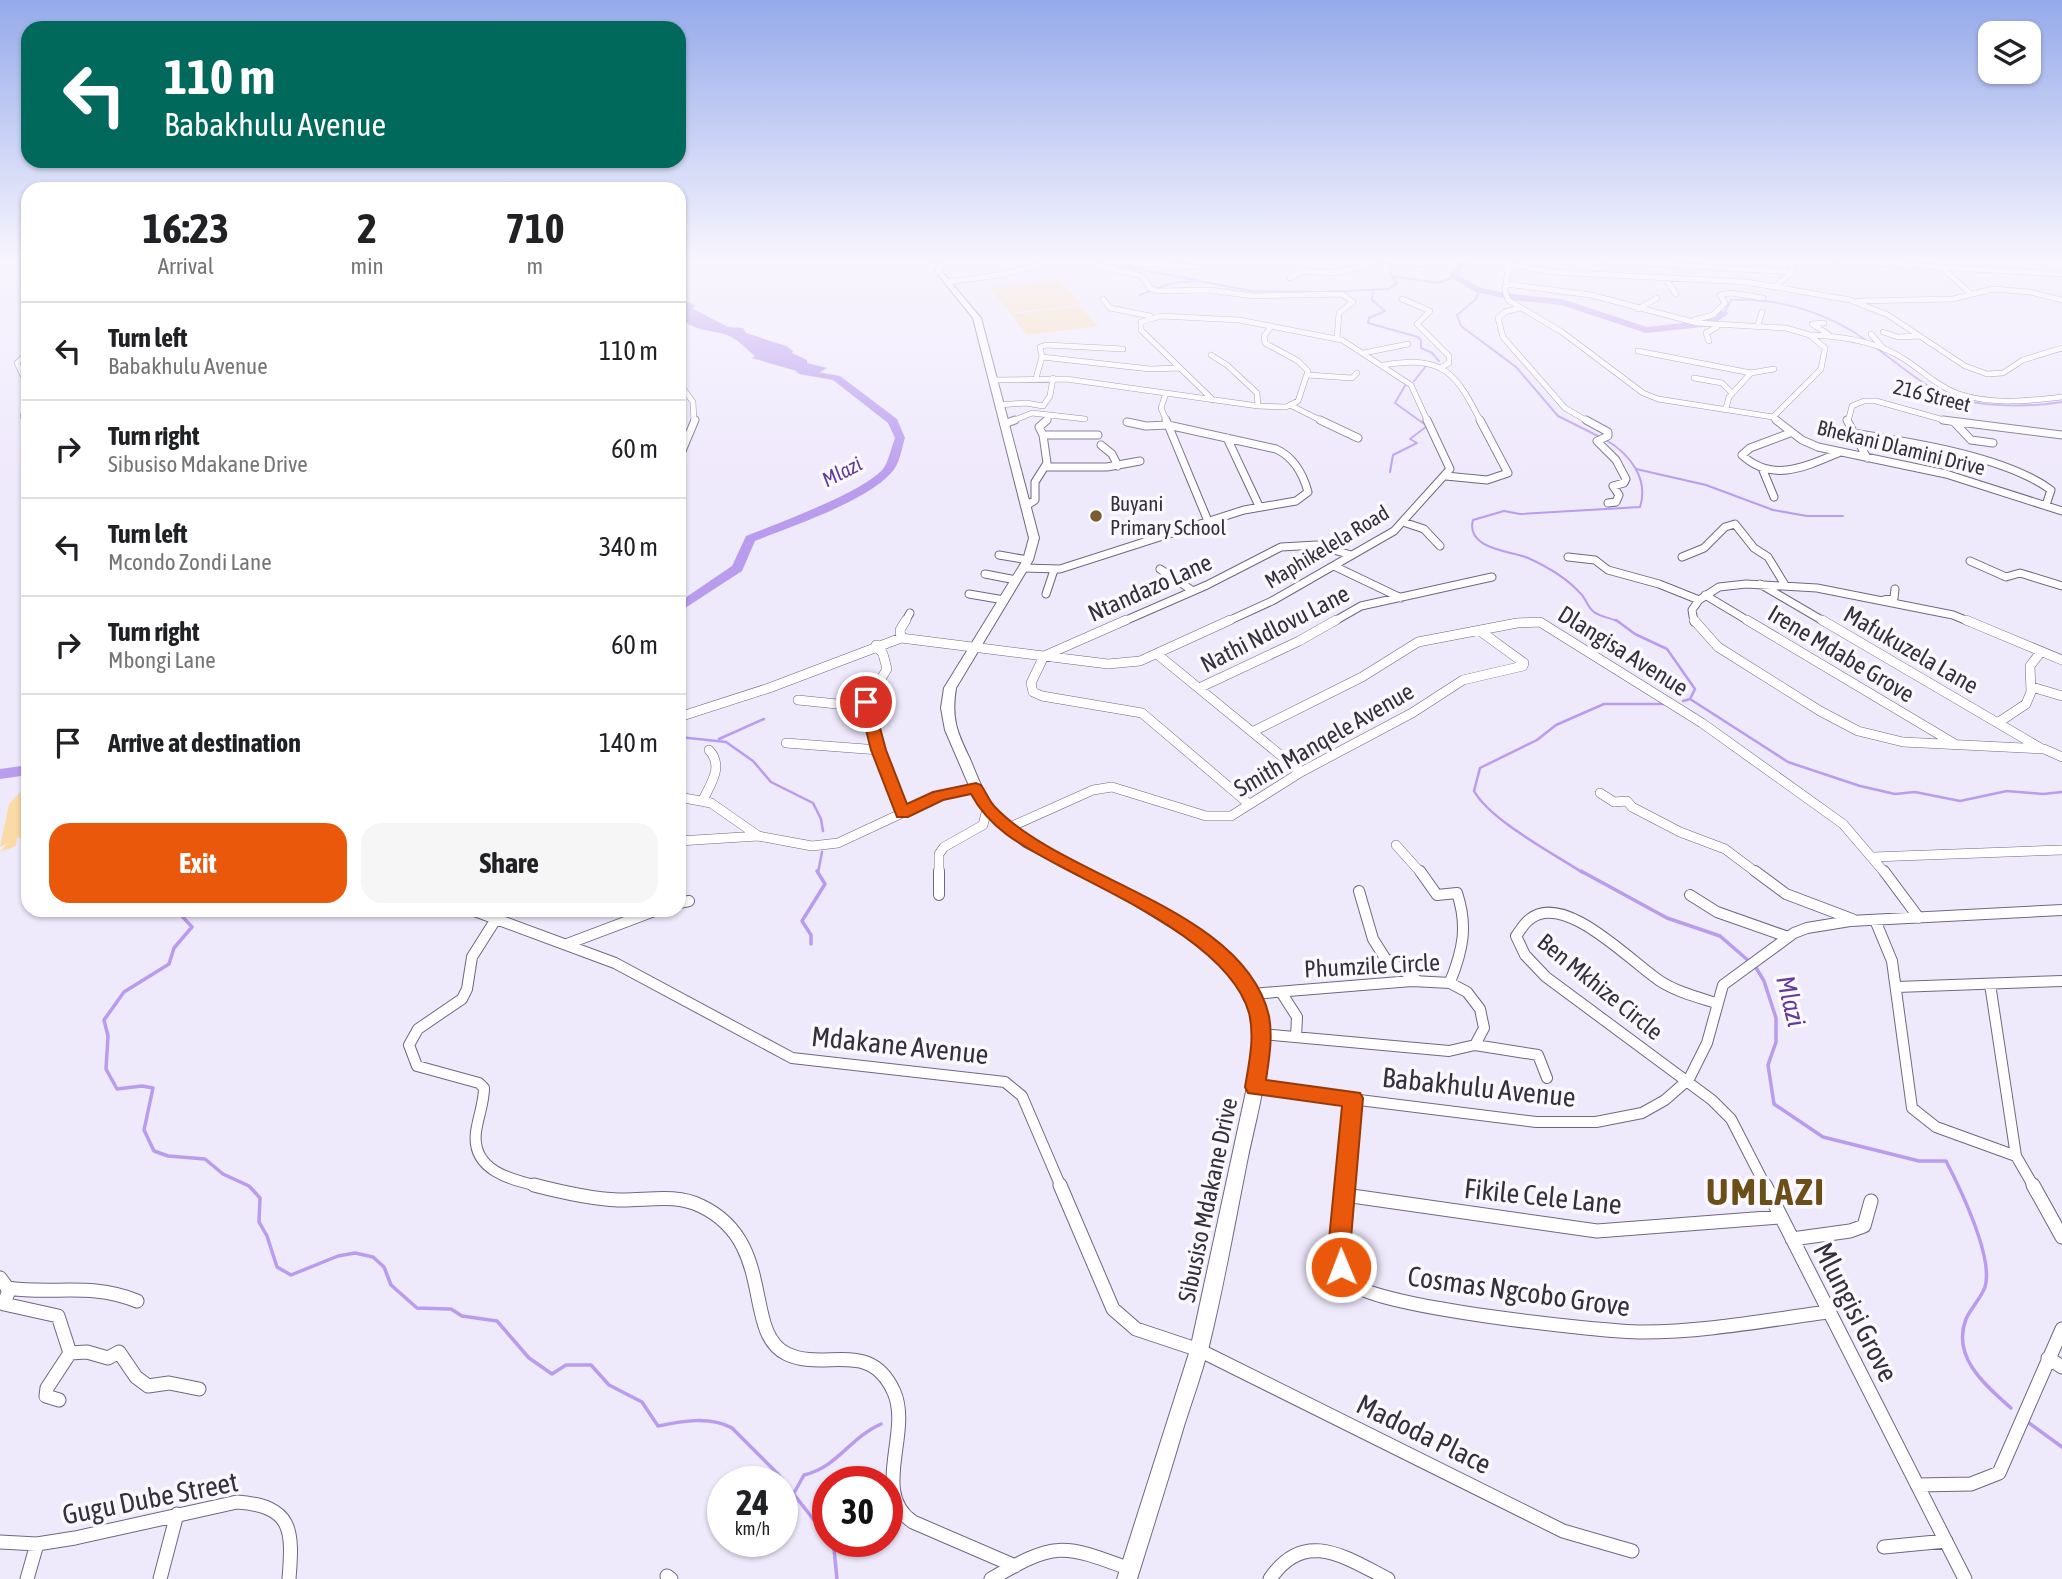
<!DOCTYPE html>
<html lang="en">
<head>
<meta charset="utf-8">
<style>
  :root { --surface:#fff; --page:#f6f6f6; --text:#202124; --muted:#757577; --line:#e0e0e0; --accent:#ea580c }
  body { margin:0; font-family:"Asap Condensed",sans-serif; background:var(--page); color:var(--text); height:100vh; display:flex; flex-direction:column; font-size:26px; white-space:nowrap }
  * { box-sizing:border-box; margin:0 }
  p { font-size:23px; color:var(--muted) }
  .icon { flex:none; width:38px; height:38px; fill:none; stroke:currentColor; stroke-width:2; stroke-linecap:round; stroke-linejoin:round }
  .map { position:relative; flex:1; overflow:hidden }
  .side { position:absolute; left:21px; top:182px; width:665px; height:735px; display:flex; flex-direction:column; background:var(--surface); border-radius:21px; box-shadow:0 2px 5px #0004 }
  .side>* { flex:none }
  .banner { position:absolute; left:21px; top:21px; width:665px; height:147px; border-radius:21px; box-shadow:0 2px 5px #0004; background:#00695c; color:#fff; overflow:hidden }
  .tools { position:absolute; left:1978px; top:21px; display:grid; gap:14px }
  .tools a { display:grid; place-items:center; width:63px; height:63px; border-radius:14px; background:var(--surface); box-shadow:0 2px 5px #0004; font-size:35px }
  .speed { position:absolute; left:707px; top:1466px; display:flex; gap:14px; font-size:35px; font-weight:700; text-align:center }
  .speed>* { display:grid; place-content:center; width:91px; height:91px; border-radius:50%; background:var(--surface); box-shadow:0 2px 5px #0004; line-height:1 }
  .speed small { font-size:18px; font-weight:400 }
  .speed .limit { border:10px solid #d22; background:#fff; color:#111 }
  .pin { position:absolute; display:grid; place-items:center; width:60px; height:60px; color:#fff; margin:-30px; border:4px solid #fff; border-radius:50%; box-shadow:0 2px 7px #0007 }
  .me { position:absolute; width:77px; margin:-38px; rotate:359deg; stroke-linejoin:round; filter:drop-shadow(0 0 5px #0008) }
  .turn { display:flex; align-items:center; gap:24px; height:147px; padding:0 28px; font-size:32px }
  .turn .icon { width:91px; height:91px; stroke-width:2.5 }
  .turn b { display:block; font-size:49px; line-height:60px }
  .eta { display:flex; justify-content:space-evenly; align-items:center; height:119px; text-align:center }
  .eta b { font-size:42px; font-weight:700; line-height:49px }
  .cta { display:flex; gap:14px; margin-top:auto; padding:14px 28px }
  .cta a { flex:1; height:80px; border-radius:21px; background:var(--accent); color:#fff; font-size:28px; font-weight:700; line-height:80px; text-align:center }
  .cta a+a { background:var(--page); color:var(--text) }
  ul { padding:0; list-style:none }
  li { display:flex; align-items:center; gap:21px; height:98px; padding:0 28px; border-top:2px solid var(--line) }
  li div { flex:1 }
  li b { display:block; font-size:26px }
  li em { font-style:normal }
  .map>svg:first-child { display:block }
  .green { fill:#fadba8 }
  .water { fill:#b99cee }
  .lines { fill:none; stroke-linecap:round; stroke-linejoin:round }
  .stream-far2 { stroke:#b99cee; stroke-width:2 }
  .stream-far1 { stroke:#b99cee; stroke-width:2.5 }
  .stream { stroke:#b99cee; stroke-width:3.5 }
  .river { fill:#b99cee; fill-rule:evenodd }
  .street-far4-casing { stroke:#706782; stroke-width:6 }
  .street-far3-casing { stroke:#706782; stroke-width:9 }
  .street-far2-casing { stroke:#706782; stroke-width:10 }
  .street-far1-casing { stroke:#706782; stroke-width:12 }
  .street-casing { stroke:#706782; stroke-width:15 }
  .secondary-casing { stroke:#706782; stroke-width:2 }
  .street-far4 { stroke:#fff; stroke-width:5 }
  .street-far3 { stroke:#fff; stroke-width:7 }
  .street-far2 { stroke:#fff; stroke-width:9 }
  .street-far1 { stroke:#fff; stroke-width:10 }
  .street { stroke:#fff; stroke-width:13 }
  .secondary { fill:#fff; fill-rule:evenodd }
  .route { fill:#ea580c; stroke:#983908; stroke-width:2 }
  .poi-dot { fill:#785e30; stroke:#fbf9ff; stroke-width:2.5 }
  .labels { text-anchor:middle; stroke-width:7; stroke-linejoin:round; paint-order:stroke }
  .far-street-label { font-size:21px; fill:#34303c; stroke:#fbf9ff }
  .far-water-label { font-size:21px; font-style:italic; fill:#633b99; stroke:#fbf9ff }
  .far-poi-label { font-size:21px; fill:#34303c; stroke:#fbf9ff; text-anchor:start }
  .street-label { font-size:24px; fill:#34303c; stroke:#fbf9ff }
  .water-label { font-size:26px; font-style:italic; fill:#633b99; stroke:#fbf9ff }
  .near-street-label { font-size:28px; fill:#34303c; stroke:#fbf9ff }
  .near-district-label { font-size:38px; font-weight:bold; letter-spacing:2px; fill:#6c4f18; stroke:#fbf9ff }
</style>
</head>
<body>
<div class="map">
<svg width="2062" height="1579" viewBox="0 0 2062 1579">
  <rect width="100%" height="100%" fill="#efe9fc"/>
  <path class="green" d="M1059,280L1081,304L1010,313L990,288Z
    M1080,306L1098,326L1027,335L1011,314Z
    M28,789V836L17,838L16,846L0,852L7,844L0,847L9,804L22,790Z"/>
  <path class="water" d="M679,299L695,305L693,309L728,327L743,328L746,333L786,346L793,351L792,353L807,360V363L827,368L814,376L752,358L755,356C746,349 738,339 727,335C708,329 696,332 679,317Z"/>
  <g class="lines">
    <path class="stream-far2" d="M1374,261L1389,264L1391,276
      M1108,263L1251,291L1315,292
      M1373,289L1372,300L1385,311L1369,318L1368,323L1418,337L1421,340V348L1432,353L1439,361
      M1479,290L1476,299L1457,315L1461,326L1516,367L1558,416L1600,437
      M1325,292L1389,289L1397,283L1391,276L1438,283L1454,277
      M1140,295L1172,283L1198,281
      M1724,313L1731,300C1778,297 1829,313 1867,341
      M1875,347C1894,361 1913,377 1933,389C1965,408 2026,408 2062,402
      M1414,381L1426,366
      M1606,440C1630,454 1649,479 1640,507L1520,514L1504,511L1473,520C1465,549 1511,551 1528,558C1548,567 1567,578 1581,594C1586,599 1588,608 1594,612C1600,617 1612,618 1619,622
      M1636,469L1706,485L1773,510L1807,516H1843
      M1390,472L1393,455L1417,443L1410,439L1427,426L1395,403L1406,384"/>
    <path class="stream-far1" d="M1616,620L1635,634L1667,649L1695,689L1690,699L1683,701
      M1690,699L1788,762L1860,786L1895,794L1915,792L1960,801L2007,791L2043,794L2062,792
      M679,737L726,742L753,761L771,782L813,803L821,819L823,831
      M719,739L764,719
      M818,873L822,852
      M1583,873C1553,853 1491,821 1474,791L1480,768L1537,740L1556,725L1604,704H1664"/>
    <path class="stream" d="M1581,871L1667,918L1720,936L1750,962
      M181,910L182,916L192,927L174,948L169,964L124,992L104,1020L108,1036L106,1069L117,1089L142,1086L153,1088L144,1130L154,1151L168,1156L205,1159L223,1174L249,1186L260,1198L259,1222L267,1236L277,1267L291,1275L338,1256L355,1253L373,1257L384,1267L391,1285L417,1308L449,1309
      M811,944V935L802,921L825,884L817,871
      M1755,966L1764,981L1776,1018V1042L1768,1065L1774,1104L1823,1137L1919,1161H1946C1960,1188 1994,1258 1985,1287C1981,1298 1971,1308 1966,1319C1951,1357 1986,1386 2011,1408
      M451,1309L462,1316L497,1321L529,1358L552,1374L566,1365H591L609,1385L642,1402L658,1426C682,1421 710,1416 732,1428L778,1474L828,1538
      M2029,1423L2062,1447
      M794,1493L804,1475C838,1467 849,1438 881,1424
      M830,1542L834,1549L837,1579"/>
    <path class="river" d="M1459,261H1467L1458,276L1482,288L1511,294L1562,299L1647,327L1708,320L1721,311L1729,313L1711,326L1646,333L1561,305L1511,300L1476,292L1450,277V272Z
      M797,365L806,370L840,376L897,419L905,438C901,450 900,464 891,473C865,502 792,526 755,541L742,571L679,612V602L732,566L746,536C778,523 862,493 883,469C889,461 891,448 895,438L888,423L833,380L799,374L792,368Z
      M28,765V775L0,779V769Z"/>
    <defs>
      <path id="street-far4" d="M1081,261L1142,276L1150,288L1157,291L1210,290L1253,296L1342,294L1353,302L1339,313L1337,338
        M1104,261L1196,267
        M1393,261L1424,264L1430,261
        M1509,261L1505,291L1508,300L1562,332L1643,393L1658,399L1773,417
        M1608,261L1793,272
        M1836,261L2062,274
        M1508,264L1553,272L1746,282L1850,300L1888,315L1965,366L1987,374L2003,373L2023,360L2062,348
        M886,266L892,261
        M1941,267L1970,293
        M1290,278L1302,271L1334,273L1363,266L1357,261
        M1665,278L1676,294
        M948,282L1005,274L1052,261
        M1506,284L1591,295L1697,323L1786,328L1810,335L1825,348L1821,369L1773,417
        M1775,286L1793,272L1789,261
        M1103,299L1110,308L1150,316
        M1402,299L1430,311L1417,324L1449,356V363L1440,368
        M1858,301L1953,299L1993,289L2030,292L2062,300
        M1520,308L1505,312L1498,318L1503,337L1565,408L1589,422
        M1638,309L1657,298
        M1694,320L1713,315L1725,303L1720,295L1731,293L1763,298
        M1824,323L1812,324L1828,334
        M1758,325L1762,312
        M1883,332L1898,337L1920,336
        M1871,334L1884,349
        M1810,335C1843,336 1876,341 1904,359C1923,371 1938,387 1959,394C1992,405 2028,401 2062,397
        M1709,341L1706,333L1717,327
        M1638,351L1751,373L1774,369
        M28,353L17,363L28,386
        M1364,353L1408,344
        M1211,355L1227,365L1257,393L1258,406
        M1042,357L1040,347L1046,345L1123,349
        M1384,365C1444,355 1456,373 1481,422
        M1308,375L1352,378L1357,373
        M1036,378L1042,357L1150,369L1180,368
        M1694,378L1722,383L1732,393
        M993,380L1066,379L1258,406L1286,407L1298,401L1308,371L1298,361L1265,343L1264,336L1272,326
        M679,383L693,402L694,422
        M1166,393L1161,408L1167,422
        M1213,400L1141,330V322L1161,316L1239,320L1342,340L1411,385L1428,422
        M999,405L1026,403L1043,406L1050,396L1053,378
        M1292,406L1324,422
        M1726,408L1729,397L1751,373
        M1773,417L1778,422
        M28,422L23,417L28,395
        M1010,422L1032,413L1085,419
        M1046,422L1049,416
        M1848,422L1852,406L1864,401H1876L1951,422"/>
      <path id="street-far3" d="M26,420L28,422
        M1166,420L1208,521
        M1320,420L1358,438
        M1586,420L1608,432V436L1597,441L1616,460L1626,479L1624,483L1613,486L1619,495L1616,502L1608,503
        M1776,420L1802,440L1818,447L1946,474L2062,511
        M1847,420L1867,458
        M1943,420L2062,435
        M1954,422L1971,440L1993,443
        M1004,424L1015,420
        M1790,433L1750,448L1742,455C1772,483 1805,467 1838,453
        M1853,433C1910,442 2005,456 2051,490L2046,505
        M1043,435L1039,427L1047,420
        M1227,438L1259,506
        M1101,445L1112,454L1118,466
        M679,458L695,420
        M1046,467H1107L1140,461
        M1762,468L1774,497
        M1446,476L1487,480L1508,473L1480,420
        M1026,506L1035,500V482L1047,463L1043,435H1098
        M1403,522L1424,529L1440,546
        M999,555L1028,560
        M1568,557L1595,560L1608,570L1659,584L1699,600
        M1682,557L1704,548L1725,527L1735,524L1754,548L1768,557L1785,585
        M1970,561L2006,577L2020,573L2062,586
        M1334,566L1401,598
        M1024,568L1060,569L1244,510L1296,501L1308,492C1303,474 1294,457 1276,449L1168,425L1146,426L1127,422
        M1160,569L1193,591
        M985,574L1016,580
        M1760,584L1825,622
        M969,594L1004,600
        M1046,594L1054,570
        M1705,595L1750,622
        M1884,600L1894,598L1895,589
        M905,622L910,613
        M1122,622L1207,585L1281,547L1317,545L1351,555
        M1226,622L1272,601L1394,531L1450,469L1427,420
        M1333,622L1361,606L1492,577
        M1694,622L1692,610L1699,600L1719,587L1746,584L1817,588L1953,615L1970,622"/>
      <path id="street-far2" d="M1126,620L1044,656L1031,683L1033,692L1042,696L1142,713L1249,804
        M1694,620L1718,647L1820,711L1858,731L1903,742L2044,749L2062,757
        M1747,620L1955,744
        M1822,620L2042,749
        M1966,620L2062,660
        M901,638L900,630L906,620
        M876,645L883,654L887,669L865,705L903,813
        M1157,654L1301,772
        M2032,687L2062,696
        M1199,688L1299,641L1336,620
        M798,700L837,704L866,702
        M679,717L769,688L901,638L1108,664L1140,661L1230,620
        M1999,722L2026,704L2031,692L2030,666L2040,653
        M1252,732L1362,677L1418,642L1517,623L1540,622L1702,723L1843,824L1885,873
        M786,743L879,750
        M1600,793L1614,802L1627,801L1632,807L1680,832L1725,849L1757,873
        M679,797L711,803L757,835
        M703,800C711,783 724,766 709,750
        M1008,828L1093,790L1112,787L1206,816H1231L1301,772L1412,713L1463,680L1523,666L1524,663L1480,631
        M679,841L758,836L812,846L838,843L939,796L976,788
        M1396,845L1421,873
        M1873,857L2062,850
        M939,873V854L944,847L983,825L987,809"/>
      <path id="street-far1" d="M939,871V895
        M1420,871L1437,895L1457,893C1468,926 1463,950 1450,982
        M1755,871L1786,894L1852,919
        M1884,871L1919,918
        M1359,891L1373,939L1385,958L1417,980
        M1690,895L1717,912L1788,937
        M679,903L689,901
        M472,910L615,963L792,1058L1005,1082L1022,1096L1061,1187
        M496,919L472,957L467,989L462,999L418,1029L409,1045L417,1066L479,1083L484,1088C484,1103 478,1117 476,1132C471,1171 512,1180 542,1187
        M1875,920L1892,961L1912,1108L1936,1127L2016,1156
        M567,944L657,910
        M1990,984L2016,1156L2034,1187
        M1897,987L2062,981
        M1281,992L1297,1017L1296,1037
        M1252,994L1412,981L1450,983L1467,992L1480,1009L1484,1028L1475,1045L1449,1051L1262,1034
        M1716,1003C1697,997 1677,992 1660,981C1632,963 1565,891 1530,919C1524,923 1520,931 1516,936L1525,955L1546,977L1712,1100L1731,1119L1766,1187
        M1475,1045L1538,1055L1547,1078
        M1255,1087L1536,1122H1596L1642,1113L1665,1100L1689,1079L1707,1043L1723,985L1794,933L1807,928L1850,921L2062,910
        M1344,1187L1352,1098"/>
      <path id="street" d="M534,1185C561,1192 590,1199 618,1200C646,1201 675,1193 701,1206C777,1242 742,1333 787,1354C825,1372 870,1338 894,1392C912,1433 870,1493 913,1522L1015,1566
        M1060,1185L1113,1309L1136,1329L1199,1350L1563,1531L1632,1551
        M1345,1185C1342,1214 1329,1259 1352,1283C1373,1307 1602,1332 1643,1332C1705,1332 1767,1320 1828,1312
        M1765,1185L1965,1579
        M2033,1185L2062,1237
        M1345,1195L1597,1231L1780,1217
        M1792,1239L1850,1231L1864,1226L1871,1201
        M0,1278L9,1290L4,1304L58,1316L70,1353L47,1388L46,1396L59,1400
        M7,1288C55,1295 89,1282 137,1301
        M70,1353L87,1352L108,1358L119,1352L136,1377L148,1386L169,1383L199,1389
        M2048,1358L2062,1367
        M1917,1485L1971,1484L1999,1473L2062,1329
        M0,1542L37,1544L75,1538L237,1502C293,1506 293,1530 289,1579
        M1884,1547L1946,1541
        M667,1576L671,1579
        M27,1579L37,1544
        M160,1579L177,1514
        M991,1579C1055,1542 1061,1543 1130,1569
        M1270,1579C1304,1528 1345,1557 1388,1579"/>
      <path id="secondary" d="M935,261H941L942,272L981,318L1039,538L1033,560L956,688C951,719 957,732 970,759C978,778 986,801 1001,815C1071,880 1241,914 1266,1015C1275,1051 1256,1119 1248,1157C1235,1221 1224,1286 1208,1350C1201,1376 1192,1401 1184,1426C1169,1477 1153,1528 1137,1579H1117L1190,1350L1247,1087L1255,1034L1252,1015L1245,995L1231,973L1194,942L1120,896L1023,846L990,819L970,788L945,730L941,708L944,688L1023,560L1029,538L973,318L936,272Z"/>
    </defs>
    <use href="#street-far4" class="street-far4-casing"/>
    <use href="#street-far3" class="street-far3-casing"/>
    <use href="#street-far2" class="street-far2-casing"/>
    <use href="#street-far1" class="street-far1-casing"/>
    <use href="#street" class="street-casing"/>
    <use href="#secondary" class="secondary-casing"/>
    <use href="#street-far4" class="street-far4"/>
    <use href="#street-far3" class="street-far3"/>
    <use href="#street-far2" class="street-far2"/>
    <use href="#street-far1" class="street-far1"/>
    <use href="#street" class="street"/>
    <use href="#secondary" class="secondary"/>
  </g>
  <linearGradient id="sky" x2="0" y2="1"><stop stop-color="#95aaea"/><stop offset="0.54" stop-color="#f8f5fe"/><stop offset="1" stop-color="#f8f5fe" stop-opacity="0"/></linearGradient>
  <rect width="2062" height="482" fill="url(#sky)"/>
  <path class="route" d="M866,697L873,702L886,750L907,804L933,792L976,783L981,785C986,792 989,801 995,807C1064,880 1244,908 1269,1016C1273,1037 1269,1059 1266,1080L1360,1093L1363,1098L1350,1250L1353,1267L1349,1274L1341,1277L1333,1274L1328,1250L1342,1106L1248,1093L1245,1087C1249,1063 1255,1037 1249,1013C1231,947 1118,897 1060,866C1025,847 991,831 971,794L943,800L908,817H897L871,750L859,702Z"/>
  <circle class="poi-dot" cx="1096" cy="516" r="7"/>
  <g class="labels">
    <g class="far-street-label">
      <text transform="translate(1932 396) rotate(14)" y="7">216 Street</text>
      <text transform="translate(1901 448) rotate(14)" y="7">Bhekani Dlamini Drive</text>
      <text transform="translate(1327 547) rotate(-31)" y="7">Maphikelela Road</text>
    </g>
    <g class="far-water-label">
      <text transform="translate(842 472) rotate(-27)" y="7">Mlazi</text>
    </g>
    <g class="far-poi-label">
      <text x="1110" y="511">Buyani<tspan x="1110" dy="24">Primary School</tspan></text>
    </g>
    <g class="street-label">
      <text transform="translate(1150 588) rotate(-24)" y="8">Ntandazo Lane</text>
      <text transform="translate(1275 629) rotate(-27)" y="8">Nathi Ndlovu Lane</text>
      <text transform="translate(1911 650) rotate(30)" y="8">Mafukuzela Lane</text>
      <text transform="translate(1623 651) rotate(32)" y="8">Dlangisa Avenue</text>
      <text transform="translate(1841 654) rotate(31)" y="8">Irene Mdabe Grove</text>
      <text transform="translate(1324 740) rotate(-30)" y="8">Smith Manqele Avenue</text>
      <text transform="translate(1372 966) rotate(-3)" y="8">Phumzile Circle</text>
      <text transform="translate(1600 987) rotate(39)" y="8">Ben Mkhize Circle</text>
      <text transform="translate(1208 1200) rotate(-78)" y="8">Sibusiso Mdakane Drive</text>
    </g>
    <g class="water-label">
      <text transform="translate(1791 1001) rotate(76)" y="9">Mlazi</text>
    </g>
    <g class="near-street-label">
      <text transform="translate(900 1045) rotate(6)" y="10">Mdakane Avenue</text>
      <text transform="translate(1479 1087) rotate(6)" y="10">Babakhulu Avenue</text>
      <text transform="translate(1543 1196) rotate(6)" y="10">Fikile Cele Lane</text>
      <text transform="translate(1519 1291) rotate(8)" y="10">Cosmas Ngcobo Grove</text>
      <text transform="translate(1856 1312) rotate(63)" y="10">Mlungisi Grove</text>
      <text transform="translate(1424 1434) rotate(26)" y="10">Madoda Place</text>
      <text transform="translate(150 1498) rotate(-11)" y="10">Gugu Dube Street</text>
    </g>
    <g class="near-district-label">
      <text x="1766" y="1205">UMLAZI</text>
    </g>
  </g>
</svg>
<div class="tools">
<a><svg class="icon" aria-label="layers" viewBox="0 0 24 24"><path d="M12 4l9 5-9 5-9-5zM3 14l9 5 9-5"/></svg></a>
</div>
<div class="speed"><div>24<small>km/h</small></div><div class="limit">30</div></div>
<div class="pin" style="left:866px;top:702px;background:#d93025"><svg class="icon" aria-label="arrive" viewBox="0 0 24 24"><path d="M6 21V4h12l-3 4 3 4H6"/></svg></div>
<svg class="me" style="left:1341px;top:1267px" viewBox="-20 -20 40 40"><circle r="17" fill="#ea580c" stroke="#fff" stroke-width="3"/><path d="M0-11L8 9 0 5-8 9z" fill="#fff"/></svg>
<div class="banner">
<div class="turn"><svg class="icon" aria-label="left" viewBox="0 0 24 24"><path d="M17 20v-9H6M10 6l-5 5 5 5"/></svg><div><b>110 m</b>Babakhulu Avenue</div></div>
</div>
<section class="side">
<div class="eta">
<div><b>16:23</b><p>Arrival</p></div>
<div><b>2</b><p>min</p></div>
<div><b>710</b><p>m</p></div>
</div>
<ul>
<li><svg class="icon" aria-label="left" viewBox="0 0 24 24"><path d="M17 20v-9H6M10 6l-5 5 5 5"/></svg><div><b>Turn left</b><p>Babakhulu Avenue</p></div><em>110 m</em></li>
<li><svg class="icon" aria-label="right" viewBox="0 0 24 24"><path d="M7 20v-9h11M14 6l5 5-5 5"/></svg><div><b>Turn right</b><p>Sibusiso Mdakane Drive</p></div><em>60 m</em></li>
<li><svg class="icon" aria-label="left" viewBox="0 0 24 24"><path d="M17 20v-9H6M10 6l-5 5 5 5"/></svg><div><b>Turn left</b><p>Mcondo Zondi Lane</p></div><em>340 m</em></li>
<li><svg class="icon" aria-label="right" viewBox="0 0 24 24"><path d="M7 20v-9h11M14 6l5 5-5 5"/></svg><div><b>Turn right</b><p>Mbongi Lane</p></div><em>60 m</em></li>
<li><svg class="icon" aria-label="arrive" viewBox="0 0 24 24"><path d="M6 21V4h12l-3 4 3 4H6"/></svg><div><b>Arrive at destination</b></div><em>140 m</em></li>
</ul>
<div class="cta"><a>Exit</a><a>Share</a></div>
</section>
</div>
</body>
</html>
